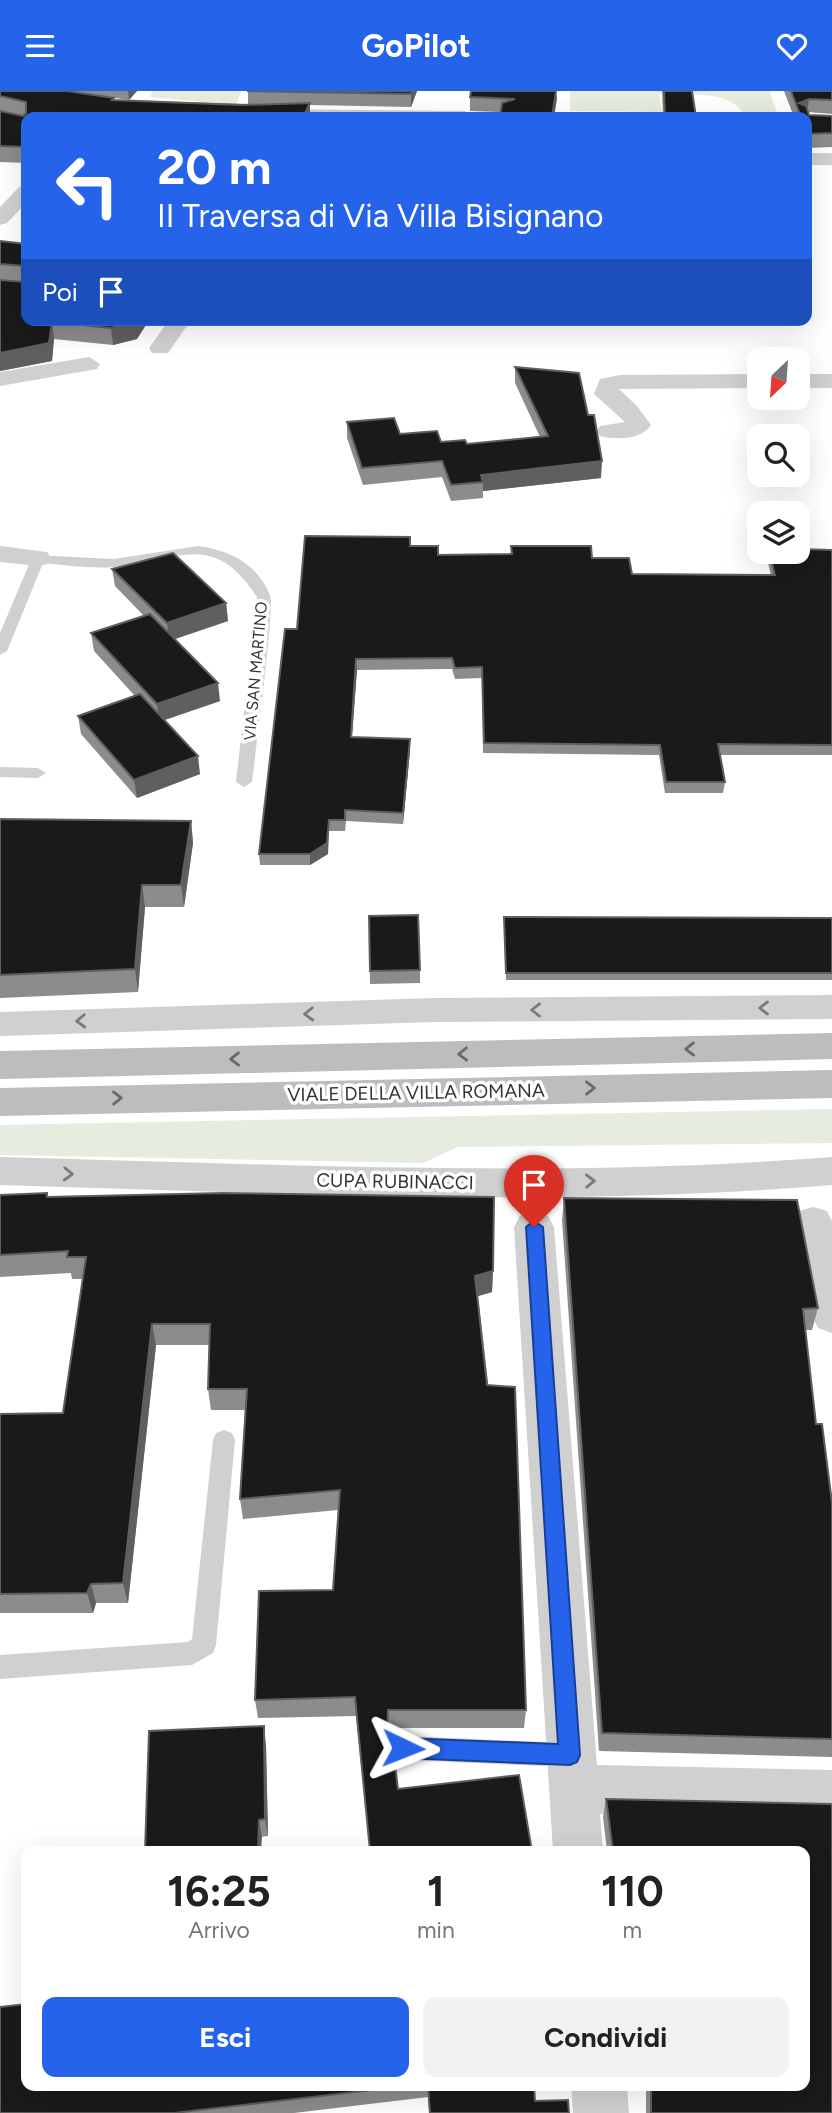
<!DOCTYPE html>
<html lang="it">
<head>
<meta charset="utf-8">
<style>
  :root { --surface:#fff; --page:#f2f2f2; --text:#222; --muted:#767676; --accent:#2563eb }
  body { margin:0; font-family:Figtree,sans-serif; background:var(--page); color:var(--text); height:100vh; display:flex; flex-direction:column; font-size:26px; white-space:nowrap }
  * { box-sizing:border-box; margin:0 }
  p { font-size:23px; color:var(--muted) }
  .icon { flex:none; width:38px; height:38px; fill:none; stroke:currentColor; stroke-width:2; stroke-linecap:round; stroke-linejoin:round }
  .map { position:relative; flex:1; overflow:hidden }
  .sheet { position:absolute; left:21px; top:1755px; width:789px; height:245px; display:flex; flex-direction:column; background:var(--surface); border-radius:14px; box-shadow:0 7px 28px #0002 }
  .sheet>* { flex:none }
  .hud { position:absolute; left:21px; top:21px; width:791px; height:214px; border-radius:14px; box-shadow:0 7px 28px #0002; background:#2563eb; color:#fff; overflow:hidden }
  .needle { width:46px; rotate:205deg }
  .buttons { position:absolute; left:747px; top:256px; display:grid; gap:14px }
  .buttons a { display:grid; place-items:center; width:63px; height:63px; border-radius:14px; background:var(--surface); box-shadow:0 7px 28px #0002; font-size:35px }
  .pin { position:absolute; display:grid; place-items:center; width:60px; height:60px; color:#fff; margin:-72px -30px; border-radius:50% 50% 50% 0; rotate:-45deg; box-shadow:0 0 7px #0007 }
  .pin .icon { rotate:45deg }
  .me { position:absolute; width:77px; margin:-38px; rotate:92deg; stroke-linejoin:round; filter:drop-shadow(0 0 5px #0008) }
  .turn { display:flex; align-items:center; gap:24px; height:147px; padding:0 21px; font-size:32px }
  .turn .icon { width:91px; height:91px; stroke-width:2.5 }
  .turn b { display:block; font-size:49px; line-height:60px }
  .then { display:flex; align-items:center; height:66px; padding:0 21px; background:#0003; gap:14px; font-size:26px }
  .eta { display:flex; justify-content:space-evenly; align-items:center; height:119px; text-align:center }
  .eta b { font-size:42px; font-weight:700; line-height:49px }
  .button { display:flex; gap:14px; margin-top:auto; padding:14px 21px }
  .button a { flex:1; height:80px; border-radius:14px; background:var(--accent); color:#fff; font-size:28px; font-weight:700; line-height:80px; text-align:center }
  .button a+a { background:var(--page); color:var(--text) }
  header { display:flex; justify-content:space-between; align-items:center; height:91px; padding:0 21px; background:var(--accent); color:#fff; font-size:32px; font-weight:700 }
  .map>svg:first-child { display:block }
  .green { fill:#e6ecdf }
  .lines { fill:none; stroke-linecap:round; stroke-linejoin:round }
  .lane { fill:#d0d0d0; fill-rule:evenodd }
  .street { fill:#d0d0d0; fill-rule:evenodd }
  .secondary { fill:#bdbdbd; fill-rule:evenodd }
  .wall { fill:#8c8c8c }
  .shaded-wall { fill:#5f5f5f }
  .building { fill:#1a1a1a; stroke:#5f5f5f; stroke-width:2 }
  .oneway { stroke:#7a7a7a }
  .oneway2 { stroke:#6a6a6a }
  .route { fill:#2563eb; stroke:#184099; stroke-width:2 }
  .labels { text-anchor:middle; stroke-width:7; stroke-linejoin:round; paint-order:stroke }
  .far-street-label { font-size:16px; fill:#333; stroke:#fff }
  .street-label { font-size:19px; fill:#333; stroke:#fff }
</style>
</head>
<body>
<header><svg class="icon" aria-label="menu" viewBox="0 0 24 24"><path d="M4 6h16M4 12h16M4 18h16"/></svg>GoPilot<svg class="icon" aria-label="heart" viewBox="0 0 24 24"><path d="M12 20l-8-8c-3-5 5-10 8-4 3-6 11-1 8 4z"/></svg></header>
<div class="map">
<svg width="832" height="2022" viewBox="0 0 832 2022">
  <rect width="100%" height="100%" fill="#fff"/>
  <path class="green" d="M153,0H241L236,14L150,6Z
    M570,0H769L777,21H742C731,0 681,3 659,3L662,21L570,20Z
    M832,1018V1052L458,1056L423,1072L0,1064V1034Z"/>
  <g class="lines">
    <path class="lane" d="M198,455C230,459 257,473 270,504C275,516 255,666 252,691L244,696L236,691L257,506C213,438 178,470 113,476C90,478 66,474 43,472L7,560L0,564V542L33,464L114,468Z
      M0,676L38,677L46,682L38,687L0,686Z
      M224,1339L232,1342L235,1349L216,1554L213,1562L192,1574L0,1588V1564L188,1551L192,1548L213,1349L216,1342Z
      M403,1645L570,1652L579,1655L583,1664L579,1673L570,1676L403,1669L394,1666L390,1657L394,1648Z"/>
    <path class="street" d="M259,18L465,20L474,26H252L253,19Z
      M807,62H832V74H807Z
      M26,94V112L7,132L0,134V116L19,96Z
      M169,229H191L168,262H152L149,257Z
      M89,266L100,273L97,278L0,295V281Z
      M760,283V297L619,298L637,315L651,334C641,349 617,349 600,345L597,340L600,335L625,331L594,303L600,288L620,284Z
      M798,283H832V297H798Z
      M0,455L47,461L51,467L47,473L38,475L0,471Z
      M832,904V928L435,931L0,945V921L435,907Z
      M0,1066C277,1073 556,1088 832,1066V1094C556,1117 277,1102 0,1094Z
      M813,1116L827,1120L832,1130V1242L818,1237L812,1225L794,1131L799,1120Z
      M534,1121L548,1125L554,1136L597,1674L832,1679V1729L600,1723L603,1760H553L514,1136L520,1125Z
      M571,1995H627L629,2022H573Z"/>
    <path class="secondary" d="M832,942V968L0,988V960Z
      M832,979V1007L0,1025V997Z"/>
  </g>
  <path class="wall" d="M0,0L114,7V9L248,13V0H417L411,16L310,14V26H26V72L0,71Z
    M70,0H137L129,9Z
    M662,0H692L696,26H663Z
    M784,0H832V23L808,21L809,24L832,25V56L807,57V26H794Z
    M470,6L557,8L500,21L470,20Z
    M0,150L26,153V229H149L137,248L113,254L54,248L52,270L0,280Z
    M515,276L601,387L483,400V407L451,410L442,386L363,394L347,347V331L441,351L467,353L540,346L515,292Z
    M410,455L438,464L511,463V455L592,467L632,483L771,484L767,468L768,460L832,459V664H720L725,691L723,702H665L659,664L483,662L482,587L455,588L452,578L357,579L352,646L410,648V659L403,733L346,730L345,740H329L328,763L310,774H260L259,763L297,538Z
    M112,478L226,512L228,530L175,548L220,610L164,629L200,683L137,707L81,643L78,625L135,605L94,560L91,542L144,525L115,495Z
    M0,728L191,730L193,752L184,816H145L138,901L0,907Z
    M369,825L420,879V892L370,893Z
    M504,826L832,827V889H506Z
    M47,1102L48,1106L493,1180L492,1201L478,1205L526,1619L524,1637H389V1643L398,1698L532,1760H370L356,1625L258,1627L255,1609L333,1499L338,1419L243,1428L240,1408L245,1319H211L208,1298L210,1254H156L128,1512H96L93,1522H0V1323L63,1322L83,1188H72L71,1182L0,1186V1104Z
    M564,1107L818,1217L812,1239H805L816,1333L832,1412V1666L599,1660L562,1129Z
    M266,1654L268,1745L145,1760Z
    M606,1708L832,1713V2022H646V1995H805V1760H607L603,1726Z
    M26,1995H534L535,2010L569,2022H429L428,2006L294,2022H0Z"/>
  <path class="shaded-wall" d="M128,0H137L129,9Z
    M412,0H417L411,16V3Z
    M556,0L557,8L554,26H552Z
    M809,8L807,21L799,12Z
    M310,12V26H303Z
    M136,229H149L137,248L113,254L111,237Z
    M52,231L54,248L52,270L0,280V262Z
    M602,370L601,387L483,400V391L481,384Z
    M226,512L228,530L169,550L167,532Z
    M356,568L357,579L351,657V646Z
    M218,592L220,610L159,631L157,613Z
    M410,648V659L403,733V722Z
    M198,665L200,683L137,707L134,689Z
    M329,729L328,763L310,774V763Z
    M191,730L193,752L184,816L181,794Z
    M142,794L145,816L138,901L135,878Z
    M493,1180L492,1201L475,1206V1185Z
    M152,1233L156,1254L128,1512L123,1492Z
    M91,1493L96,1512L93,1522L87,1502Z
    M264,1635L266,1654L268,1745L265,1728Z
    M259,1729L262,1746L261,1760H258Z"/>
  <path class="building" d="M0,0H67L114,7L112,9L242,14L310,12L303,26H26V56L0,55V20L23,25L26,22V11L0,5Z
    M247,0H412L411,3Z
    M471,0H556L552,26H500L502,12L515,8L470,6Z
    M664,0H692L696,26H665Z
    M791,0H832V9L809,8L799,12L806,15L809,24L832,25V42L807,43V26H801Z
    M0,150L26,153V229H136L135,231L111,237L52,231L49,252L0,262V189L25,191V175L0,173Z
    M515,276L579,282L588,324H594L602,370L481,384L483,391L451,394L442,370L362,377L347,331L394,327L400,343L437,340L441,351L465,349L467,353L548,345Z
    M305,445L410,446V455H438V464L512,463L511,455H591L592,467H629L632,483L775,484L769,460H798V458L832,459V654L718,653L725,691H666L660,654L484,652L482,576L455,577L452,567L356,568L351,646L410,648L403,722L345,719V729H329L327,752L310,763H259L285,538H297Z
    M173,462L226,512L167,532L112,478Z
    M150,523L218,592L157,613L91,542Z
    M140,603L198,665L134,689L78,625Z
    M0,728L191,730L181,794H142L135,878L0,884Z
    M418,824L420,879L370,880L369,825Z
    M504,826L832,827V882H506Z
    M47,1102V1106L223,1102L494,1106L493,1180L475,1185L487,1294L515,1296L526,1619H388L387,1640L392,1650L398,1698L519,1684L532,1760H370L355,1606L255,1609L259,1500L333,1499L340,1399L240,1408L247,1298H208L210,1233H152L123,1492L91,1493L87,1502L0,1503V1323L63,1322L86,1166H67L68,1160L0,1164V1104Z
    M564,1107L797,1109L818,1217L803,1218L816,1333H822L832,1412V1648L602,1642Z
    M264,1635L265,1728L259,1729L258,1760H145L149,1640Z
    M606,1708L832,1713V2022H651V1995H805V1760H613Z
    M26,1913V1995H406L174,2022H0V1916Z
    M428,1995H534L535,2010L568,2009L569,2022H430Z"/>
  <defs><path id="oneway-chevron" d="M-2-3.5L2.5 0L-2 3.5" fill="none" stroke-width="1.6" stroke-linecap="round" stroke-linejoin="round" transform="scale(1.75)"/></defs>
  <g class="oneway">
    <use href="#oneway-chevron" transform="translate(764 917) rotate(180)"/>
    <use href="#oneway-chevron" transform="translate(536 919) rotate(180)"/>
    <use href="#oneway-chevron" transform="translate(309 923) rotate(178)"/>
    <use href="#oneway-chevron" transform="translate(81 930) rotate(178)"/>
    <use href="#oneway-chevron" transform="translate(68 1083) rotate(2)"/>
    <use href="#oneway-chevron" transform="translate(590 1090) rotate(-1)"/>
  </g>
  <g class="oneway2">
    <use href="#oneway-chevron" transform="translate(690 958) rotate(179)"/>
    <use href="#oneway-chevron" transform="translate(463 963) rotate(179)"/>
    <use href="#oneway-chevron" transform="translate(235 968) rotate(179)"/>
    <use href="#oneway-chevron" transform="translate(590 997) rotate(-1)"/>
    <use href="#oneway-chevron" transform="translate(117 1007) rotate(-1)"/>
  </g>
  <path class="route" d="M534,1130L543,1136L580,1664L577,1671L570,1674L403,1667L396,1664L392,1657L396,1650L403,1647L558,1653L526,1136Z"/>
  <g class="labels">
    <g class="far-street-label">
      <text transform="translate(255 580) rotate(-85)" y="6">VIA SAN MARTINO</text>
    </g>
    <g class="street-label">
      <text transform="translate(416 1001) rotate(-1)" y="7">VIALE DELLA VILLA ROMANA</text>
      <text transform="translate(395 1090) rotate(1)" y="7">CUPA RUBINACCI</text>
    </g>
  </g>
</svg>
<div class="buttons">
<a><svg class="needle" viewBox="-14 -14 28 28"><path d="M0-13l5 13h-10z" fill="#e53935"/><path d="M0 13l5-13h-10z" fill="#767676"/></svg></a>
<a><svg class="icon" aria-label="search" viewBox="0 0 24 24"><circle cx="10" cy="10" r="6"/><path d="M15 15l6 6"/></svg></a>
<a><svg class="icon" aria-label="layers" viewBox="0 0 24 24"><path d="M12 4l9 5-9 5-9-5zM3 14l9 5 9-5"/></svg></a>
</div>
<div class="pin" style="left:534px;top:1136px;background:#d93025"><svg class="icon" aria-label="arrive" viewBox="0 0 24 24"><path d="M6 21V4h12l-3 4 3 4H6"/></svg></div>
<svg class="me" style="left:403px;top:1657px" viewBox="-20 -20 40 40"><path d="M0-17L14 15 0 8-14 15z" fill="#2563eb" stroke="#fff" stroke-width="4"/></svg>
<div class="hud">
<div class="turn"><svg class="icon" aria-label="left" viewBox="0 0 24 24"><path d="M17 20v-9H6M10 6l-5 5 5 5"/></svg><div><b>20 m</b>II Traversa di Via Villa Bisignano</div></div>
<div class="then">Poi<svg class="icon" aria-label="arrive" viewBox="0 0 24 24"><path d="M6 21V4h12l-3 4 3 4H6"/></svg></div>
</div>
<section class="sheet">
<div class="eta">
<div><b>16:25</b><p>Arrivo</p></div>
<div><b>1</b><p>min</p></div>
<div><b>110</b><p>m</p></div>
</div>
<div class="button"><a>Esci</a><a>Condividi</a></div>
</section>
</div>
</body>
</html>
